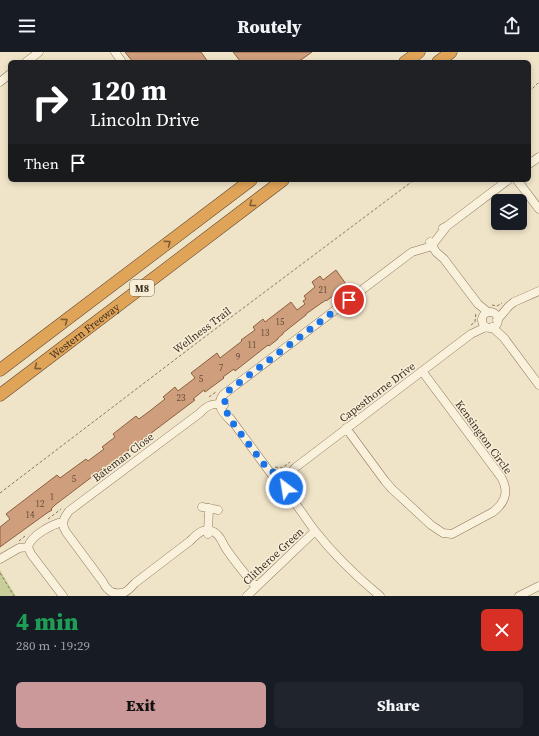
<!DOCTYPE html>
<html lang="en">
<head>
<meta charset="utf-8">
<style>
  :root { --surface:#171b24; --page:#20242c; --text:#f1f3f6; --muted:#9ea1a6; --accent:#cc999b }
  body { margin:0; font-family:"Source Serif 4",serif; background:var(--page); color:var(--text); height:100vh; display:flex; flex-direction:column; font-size:15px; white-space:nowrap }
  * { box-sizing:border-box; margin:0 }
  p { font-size:13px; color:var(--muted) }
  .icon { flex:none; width:22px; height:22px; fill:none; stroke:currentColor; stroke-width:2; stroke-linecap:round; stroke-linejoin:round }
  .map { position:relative; height:544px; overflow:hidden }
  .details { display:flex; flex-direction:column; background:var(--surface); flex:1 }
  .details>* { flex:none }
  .hud { position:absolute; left:8px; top:8px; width:523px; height:122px; border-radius:6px; box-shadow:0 2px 6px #0003; background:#202124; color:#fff; overflow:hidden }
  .controls { position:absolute; left:491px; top:142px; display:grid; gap:8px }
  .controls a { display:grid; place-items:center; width:36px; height:36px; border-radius:6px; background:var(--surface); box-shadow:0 2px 6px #0003; font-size:20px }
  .pin { position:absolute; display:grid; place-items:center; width:34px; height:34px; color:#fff; margin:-17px; border:2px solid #fff; border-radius:50%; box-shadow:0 1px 4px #0007 }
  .me { position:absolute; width:44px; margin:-22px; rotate:329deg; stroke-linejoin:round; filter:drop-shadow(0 0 3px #0008) }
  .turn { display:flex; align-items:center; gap:14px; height:84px; padding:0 16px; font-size:18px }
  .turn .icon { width:52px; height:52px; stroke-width:2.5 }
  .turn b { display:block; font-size:28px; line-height:34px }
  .then { display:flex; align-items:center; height:38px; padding:0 16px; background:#0003; gap:8px; font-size:15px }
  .round { display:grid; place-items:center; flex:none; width:42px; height:42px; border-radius:6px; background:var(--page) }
  .overview { display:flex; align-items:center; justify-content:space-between; height:68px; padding:0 16px }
  h1 { font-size:24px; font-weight:800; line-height:30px; color:#1e9e55 }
  .cta { display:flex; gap:8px; margin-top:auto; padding:8px 16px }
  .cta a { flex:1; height:46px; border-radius:6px; background:var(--accent); color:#111; font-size:16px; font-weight:800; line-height:46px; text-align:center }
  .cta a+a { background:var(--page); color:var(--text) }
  header { display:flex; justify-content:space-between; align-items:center; height:52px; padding:0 16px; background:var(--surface); font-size:18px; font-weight:800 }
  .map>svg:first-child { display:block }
  .green { fill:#c9cf9b }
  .building { fill:#cf9f7d; stroke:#8d5f41 }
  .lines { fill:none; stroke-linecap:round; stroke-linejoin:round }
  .minor-casing { stroke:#8d765c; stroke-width:9 }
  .highway-casing { stroke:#5b4430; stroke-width:13 }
  .path { stroke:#8d765c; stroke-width:1; stroke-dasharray:3 2; stroke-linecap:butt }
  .minor { stroke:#faf1dc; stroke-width:8 }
  .highway { stroke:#e0a458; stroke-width:12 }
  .oneway { stroke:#7e5d36 }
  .route { stroke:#1a73e8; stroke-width:7; stroke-dasharray:0 12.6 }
  .labels { text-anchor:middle; stroke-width:3; stroke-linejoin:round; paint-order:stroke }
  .number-label { font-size:9px; fill:#624a37 }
  .shield { fill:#f7eed8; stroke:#756857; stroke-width:1 }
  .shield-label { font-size:10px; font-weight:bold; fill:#3d2e20 }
  .street-label { font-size:11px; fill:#3d2e20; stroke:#f7eed8 }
</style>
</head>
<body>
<header><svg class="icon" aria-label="menu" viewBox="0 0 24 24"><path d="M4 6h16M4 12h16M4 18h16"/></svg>Routely<svg class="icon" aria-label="share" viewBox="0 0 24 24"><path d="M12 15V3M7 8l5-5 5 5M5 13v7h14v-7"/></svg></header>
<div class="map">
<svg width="539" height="544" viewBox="0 0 539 544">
  <rect width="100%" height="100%" fill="#f0e4c8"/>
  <path class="green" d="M0,518L16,544H0Z"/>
  <path class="building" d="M125,0H201L208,10H133Z
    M233,0H312L298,10H241Z
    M336,218L346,232L340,237V239L326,249V248L320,252L306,262V263L283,281V282L278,286V287L269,294L268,293L235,319L234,317L223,325L224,326L205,340L204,338L193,347L195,348L138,391L121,404V405L118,408L103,418V417L101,418L55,453L51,457L52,458L47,461L0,495V475L10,467L6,462L57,423L60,426L86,407L88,409L104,397L102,395L115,385L113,382L136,364L139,367L151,358L165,347L163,345L175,335L178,339L195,326L191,321L217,301L220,306L242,289L241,288L255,278L253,275L263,267L265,270L291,250L297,258L305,252L303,249L306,247L304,244L315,235L312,230L320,224L323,228Z"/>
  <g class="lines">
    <defs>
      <path id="minor" d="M115,0L122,10
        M26,10L39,0
        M0,30L10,22
        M529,112L539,105
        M517,128L539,157
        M443,176L447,174L508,128
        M430,190L436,200L444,207L478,252L488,260
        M482 268a8 8 0 1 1 16 0a8 8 0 1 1-16 0Z
        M497,268L509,254L514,250L539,239
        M492,275L504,286L539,333
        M230,366L272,423L281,429L287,428
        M232,370C224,362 214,353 224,342L412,200L429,195L433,192L447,174
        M346,376L385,429L392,437L431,473L443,481L452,482L493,460C506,450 509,439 501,425L422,319
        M284,438C296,450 305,466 316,480C335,504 357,525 380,544
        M287,441C285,428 287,424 296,415L471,282L486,275
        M202,455L218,458
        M63,470L65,465L69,459L200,361C207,353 214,350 224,353
        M208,482L209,456
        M28,495C31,483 53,472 63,470L64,476L66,480L103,530C107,539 114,544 125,540C129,538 132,534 135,531L190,489C196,483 204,474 214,480C220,483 222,490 225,495C234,509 245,522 256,535
        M28,495L31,502L63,544
        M0,507L19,496L28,495
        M247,544L315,479
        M519,544L539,534"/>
      <g id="highway">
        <path d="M405,10L419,0"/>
        <path d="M438,10L451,0"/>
        <path d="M0,318L251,128"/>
        <path id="s1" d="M0,343L283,128"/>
      </g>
    </defs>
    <use href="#minor" class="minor-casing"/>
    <use href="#highway" class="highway-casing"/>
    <path class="path" d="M529,40L539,30
      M492,253L497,254L502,251
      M471,273L475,270L476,260
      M209,345L216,340
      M275,415L282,416L290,410
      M0,441L202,287L414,128
      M48,467L61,457
      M19,489L25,484
      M0,521L14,544"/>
    <use href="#minor" class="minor"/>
    <use href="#highway" class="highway"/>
  </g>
  <defs><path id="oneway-chevron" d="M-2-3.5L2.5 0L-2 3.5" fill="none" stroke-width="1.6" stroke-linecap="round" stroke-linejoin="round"/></defs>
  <g class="oneway">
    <use href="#oneway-chevron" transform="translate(252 152) rotate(143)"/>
    <use href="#oneway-chevron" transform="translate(168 191) rotate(-37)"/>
    <use href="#oneway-chevron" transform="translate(65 269) rotate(-37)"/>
    <use href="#oneway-chevron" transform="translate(37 315) rotate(143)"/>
  </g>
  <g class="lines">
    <path class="route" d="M286,436L287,428L284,423L269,419L232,370L225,357L224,353L225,349L228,339L349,248"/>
  </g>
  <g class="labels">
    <g class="number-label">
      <text x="323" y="241">21</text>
      <text x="280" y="273">15</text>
      <text x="265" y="284">13</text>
      <text x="252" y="296">11</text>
      <text x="238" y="308">9</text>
      <text x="221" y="319">7</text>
      <text x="201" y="330">5</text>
      <text x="181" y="349">23</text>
      <text x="74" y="430">5</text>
      <text x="52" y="448">1</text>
      <text x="40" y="455">12</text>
      <text x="30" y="466">14</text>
    </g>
    <rect class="shield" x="130" y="228" width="24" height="16" rx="3"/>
    <g class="shield-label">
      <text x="142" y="240">M8</text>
    </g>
    <g class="street-label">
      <text transform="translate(202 278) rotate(-37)" y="4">Wellness Trail</text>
      <text dy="4" stroke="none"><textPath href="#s1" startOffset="106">Western Freeway</textPath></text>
      <text transform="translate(377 340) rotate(-37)" y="4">Capesthorne Drive</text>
      <text transform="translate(484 385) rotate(54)" y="4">Kensington Circle</text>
      <text transform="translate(123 405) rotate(-37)" y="4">Bateman Close</text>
      <text transform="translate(273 504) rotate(-43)" y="4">Clitheroe Green</text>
    </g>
  </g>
</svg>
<div class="controls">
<a><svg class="icon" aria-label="layers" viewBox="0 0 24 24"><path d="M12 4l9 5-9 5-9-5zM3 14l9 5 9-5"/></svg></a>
</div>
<div class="pin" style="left:349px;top:248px;background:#d93025"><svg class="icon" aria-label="arrive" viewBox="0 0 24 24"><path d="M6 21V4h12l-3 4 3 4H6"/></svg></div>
<svg class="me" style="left:286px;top:436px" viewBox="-20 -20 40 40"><circle r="17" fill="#1a73e8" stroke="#fff" stroke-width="3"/><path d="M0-11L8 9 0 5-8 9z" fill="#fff"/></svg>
<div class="hud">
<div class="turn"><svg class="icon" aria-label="right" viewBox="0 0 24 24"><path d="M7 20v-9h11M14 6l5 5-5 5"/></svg><div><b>120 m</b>Lincoln Drive</div></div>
<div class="then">Then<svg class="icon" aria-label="arrive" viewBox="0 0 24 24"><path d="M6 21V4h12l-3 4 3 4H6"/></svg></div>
</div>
</div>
<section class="details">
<div class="overview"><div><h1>4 min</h1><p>280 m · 19:29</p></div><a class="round" style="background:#d93025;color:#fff"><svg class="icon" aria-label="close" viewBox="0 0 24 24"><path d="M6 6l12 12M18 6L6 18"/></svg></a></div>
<div class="cta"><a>Exit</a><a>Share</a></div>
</section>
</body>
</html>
